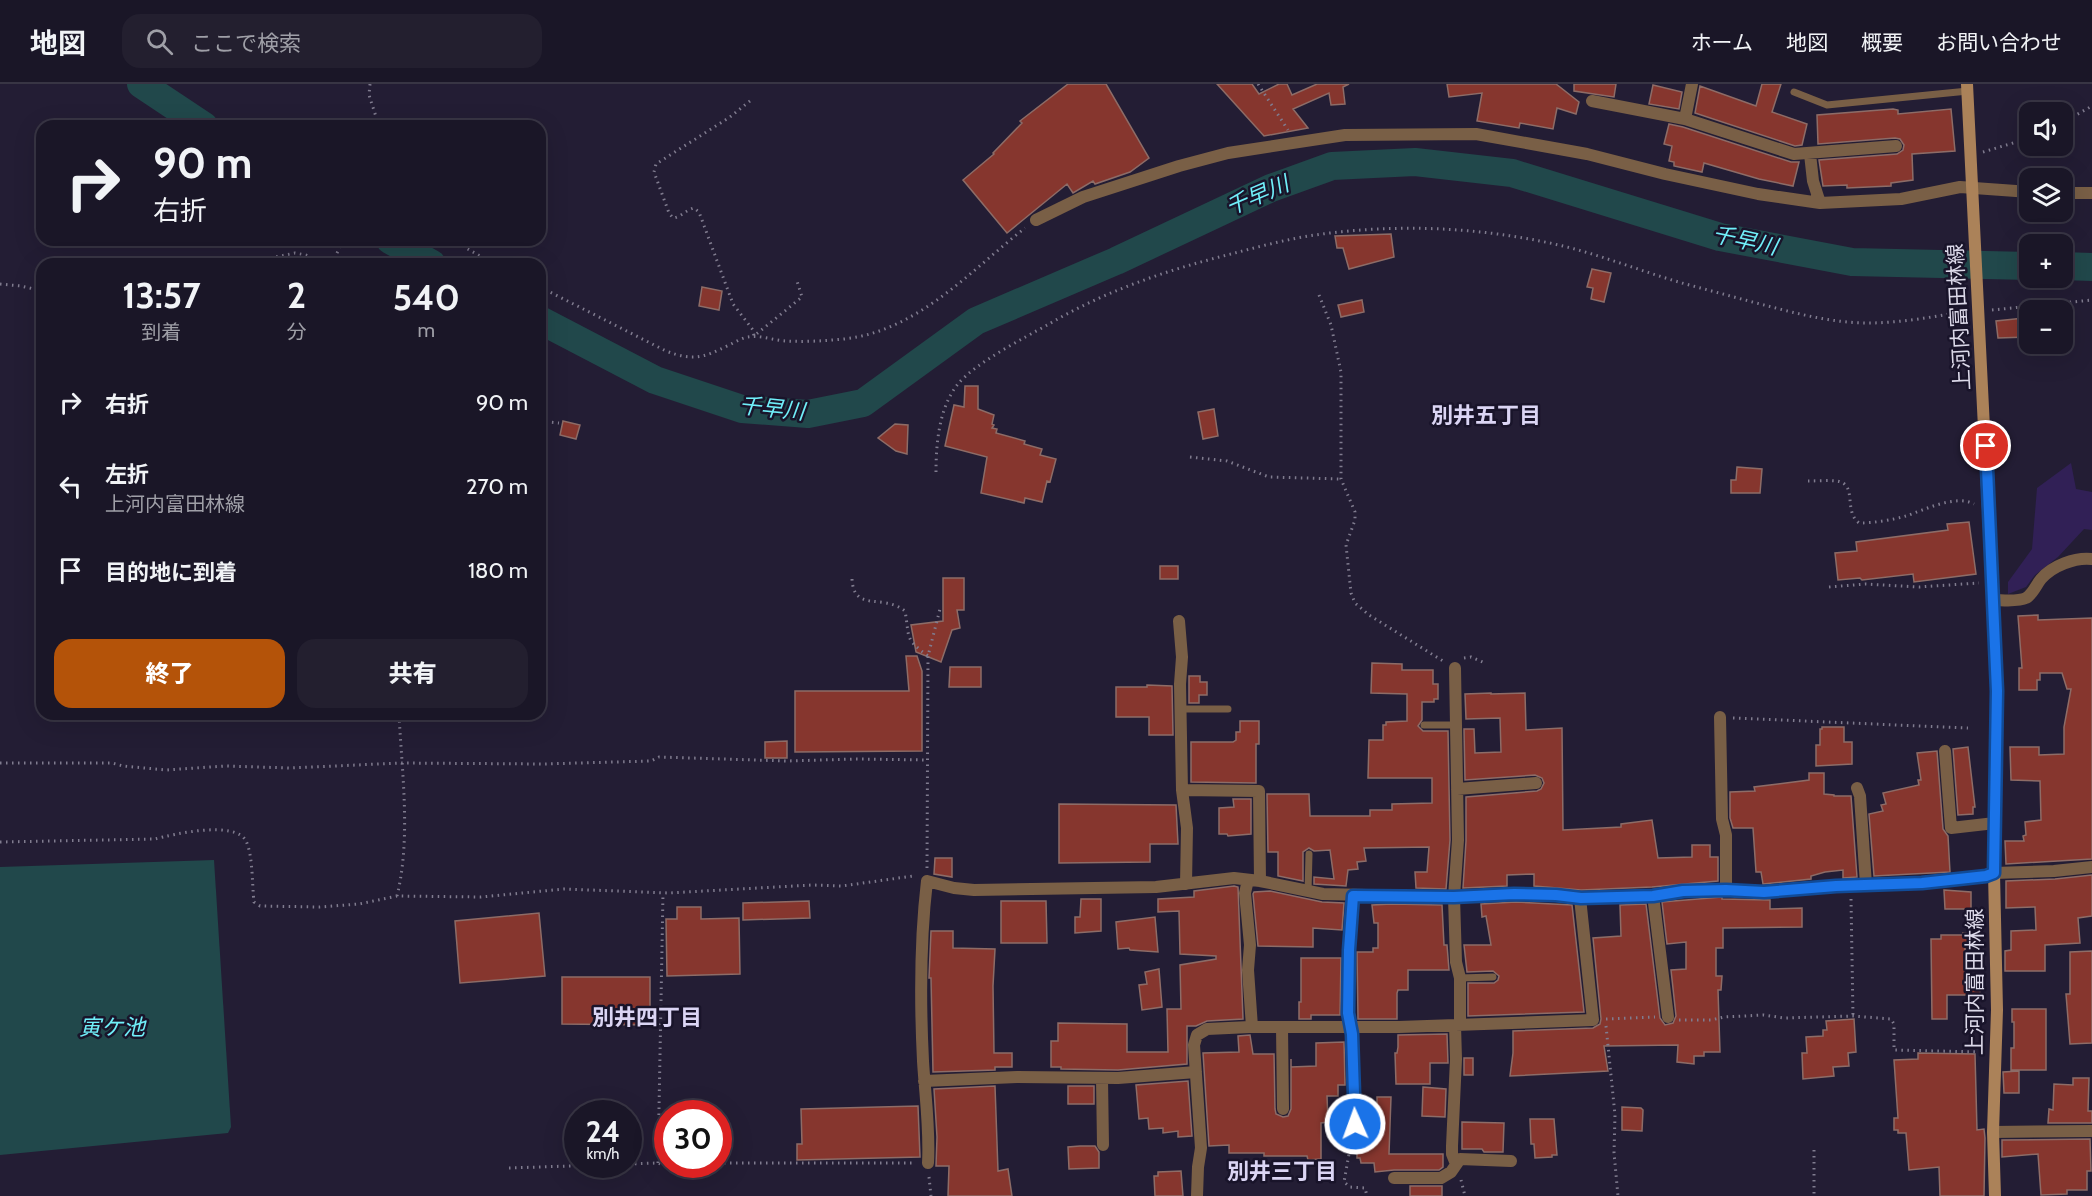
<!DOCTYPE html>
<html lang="ja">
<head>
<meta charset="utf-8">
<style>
  :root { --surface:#1a1627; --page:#231f2f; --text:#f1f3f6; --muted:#9f9fa7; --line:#383544; --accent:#b45309 }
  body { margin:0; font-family:Cabin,"Noto Sans JP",sans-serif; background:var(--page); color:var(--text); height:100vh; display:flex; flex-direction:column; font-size:22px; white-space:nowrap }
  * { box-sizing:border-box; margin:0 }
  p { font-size:20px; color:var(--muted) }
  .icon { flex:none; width:33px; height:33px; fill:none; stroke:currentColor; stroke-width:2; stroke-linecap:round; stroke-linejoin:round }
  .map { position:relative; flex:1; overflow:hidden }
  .details { position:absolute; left:36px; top:174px; width:510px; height:462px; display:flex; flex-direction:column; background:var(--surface); border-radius:18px; box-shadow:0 6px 24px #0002,0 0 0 2px var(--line) }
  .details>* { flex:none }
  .top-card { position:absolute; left:36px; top:36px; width:510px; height:126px; border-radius:18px; box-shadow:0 6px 24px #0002,0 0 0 2px var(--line); background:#1a1627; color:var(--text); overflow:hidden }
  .buttons { position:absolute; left:2019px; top:18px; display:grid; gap:12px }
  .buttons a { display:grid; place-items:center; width:54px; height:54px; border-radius:12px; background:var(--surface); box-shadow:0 6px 24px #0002,0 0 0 2px var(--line); font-size:30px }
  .speed { position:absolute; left:564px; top:1016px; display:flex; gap:12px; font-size:30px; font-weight:700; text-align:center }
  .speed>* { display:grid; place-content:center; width:78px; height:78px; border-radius:50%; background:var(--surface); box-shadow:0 6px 24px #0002,0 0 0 2px var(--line); line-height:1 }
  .speed small { font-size:15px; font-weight:400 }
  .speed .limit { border:9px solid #d22; background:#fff; color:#111 }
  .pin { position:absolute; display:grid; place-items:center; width:51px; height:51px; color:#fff; margin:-26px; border:3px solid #fff; border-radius:50%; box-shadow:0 2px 6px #0007 }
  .me { position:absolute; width:66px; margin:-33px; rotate:358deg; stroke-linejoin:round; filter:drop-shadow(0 0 4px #0008) }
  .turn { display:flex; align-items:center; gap:21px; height:126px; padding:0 18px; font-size:27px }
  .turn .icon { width:78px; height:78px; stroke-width:2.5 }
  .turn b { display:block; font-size:42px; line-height:51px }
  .eta { display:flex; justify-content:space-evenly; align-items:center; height:102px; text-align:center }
  .eta b { font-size:36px; font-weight:800; line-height:42px }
  .primary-button { display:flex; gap:12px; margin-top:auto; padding:12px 18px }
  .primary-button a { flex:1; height:69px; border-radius:18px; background:var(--accent); color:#fff; font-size:24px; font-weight:800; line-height:69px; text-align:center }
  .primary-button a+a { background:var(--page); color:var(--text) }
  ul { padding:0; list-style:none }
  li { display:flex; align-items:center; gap:18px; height:84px; padding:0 18px }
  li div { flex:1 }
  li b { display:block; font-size:22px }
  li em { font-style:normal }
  header { display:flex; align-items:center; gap:36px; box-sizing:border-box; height:84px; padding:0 30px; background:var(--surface); border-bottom:2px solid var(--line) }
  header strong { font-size:28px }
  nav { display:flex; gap:33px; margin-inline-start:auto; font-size:21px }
  .search { width:420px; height:54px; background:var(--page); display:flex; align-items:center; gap:15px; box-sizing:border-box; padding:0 21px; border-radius:18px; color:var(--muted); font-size:22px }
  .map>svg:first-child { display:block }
  .green { fill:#312056 }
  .water { fill:#21484b }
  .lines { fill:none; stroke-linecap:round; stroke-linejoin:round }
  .river { stroke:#21484b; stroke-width:28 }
  .building { fill:#86362e; stroke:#8d6c67; stroke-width:1.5 }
  .path { stroke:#807c8f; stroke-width:3; stroke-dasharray:1.5 4.5; stroke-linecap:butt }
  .service { stroke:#795f46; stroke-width:7 }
  .minor { stroke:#795f46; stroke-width:12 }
  .secondary { stroke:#ab8259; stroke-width:12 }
  .route-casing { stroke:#114b97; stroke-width:15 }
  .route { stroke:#1a73e8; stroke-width:10 }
  .labels { text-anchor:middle; stroke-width:5; stroke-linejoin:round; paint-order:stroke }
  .street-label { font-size:21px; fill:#dcd9e9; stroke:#19142a }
  .water-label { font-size:22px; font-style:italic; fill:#70eff9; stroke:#19142a }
  .neighbourhood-label { font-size:22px; font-weight:bold; fill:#dbd5f4; stroke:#19142a }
</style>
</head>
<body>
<header>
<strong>地図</strong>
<div class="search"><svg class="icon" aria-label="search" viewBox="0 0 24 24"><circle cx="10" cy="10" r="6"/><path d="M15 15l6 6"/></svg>ここで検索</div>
<nav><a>ホーム</a><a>地図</a><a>概要</a><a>お問い合わせ</a></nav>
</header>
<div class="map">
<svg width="2092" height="1112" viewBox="0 0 2092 1112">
  <rect width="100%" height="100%" fill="#231d34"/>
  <path class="green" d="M2071,379L2076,405L2092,408V446L2084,445L2058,473L2035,491L2026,503L2008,510V498L2032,465L2037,404Z"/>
  <path class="water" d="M214,776L231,1043L228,1049L0,1071V783Z"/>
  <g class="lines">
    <path class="river" d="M141,0L204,42
      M390,156L432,180
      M2062,182L2092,183
      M540,236L655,296L742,325L808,330L863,319L976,237L1116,177L1271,104L1332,82L1415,78L1512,89L1720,153L1852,178L2030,182"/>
  </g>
  <path class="building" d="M1068,0H1106L1149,74L1130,88L1095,100L1093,97L1073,109L1067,100L1007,149L963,96L994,70L993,69L1022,39L1020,37Z
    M1217,0H1252L1259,10L1279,0H1287L1292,11L1317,0H1349L1343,3L1345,20L1331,21L1329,9L1293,25L1308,44L1264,52Z
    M1447,0H1556L1579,18L1576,30L1557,24L1553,45L1520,39L1519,44L1477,37L1482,9L1449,13Z
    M1574,0H1616L1614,13L1574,7Z
    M1762,0H1781L1772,28L1807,40L1802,61L1795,62L1695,29L1700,2L1756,22Z
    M1653,1L1682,8L1679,25L1649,20Z
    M1893,25L1898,26V30L1951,25L1955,67L1912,70L1913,96L1891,99V102L1847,104V101L1823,102L1819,76L1897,70L1903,66L1904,61L1900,55L1895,54L1818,60L1817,31Z
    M1669,40L1683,43L1791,78H1799L1793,102L1759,95L1704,79L1702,88L1674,82V78L1669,77L1672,62L1664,60Z
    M1391,150L1394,173L1349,185L1343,164H1337L1335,152Z
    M1592,185L1611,189L1604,218L1591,215L1593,204L1587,203Z
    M702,203L722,207L719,226L699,222Z
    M1362,216L1364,228L1341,233L1338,221Z
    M2024,234L2027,253L1998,254L1996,237Z
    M965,302H978V325L994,331L992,340L994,341L992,344L997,345L996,349L1025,357L1024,360L1042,365L1040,371L1056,375L1050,398L1047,397L1042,418L1025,414L1024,419L981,409L987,373L945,362L954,321L964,323Z
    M1214,325L1218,352L1203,355L1198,328Z
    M563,337L580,341L576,355L560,351Z
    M895,340L908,341L907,370L896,367L878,354Z
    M1737,383L1762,385L1760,409H1731V396H1736Z
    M1969,438L1976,490L1914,498L1913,490L1862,496L1860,494L1838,496L1835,469L1857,467L1856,458L1948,446L1947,440Z
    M1160,482H1178V495H1160Z
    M943,494H964V526H957L960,544L952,546L941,578L916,568L911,541L943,537Z
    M2038,531V536L2092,534V775L2006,780L2005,757H2024L2023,752L2026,751L2025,738L2041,736L2040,697L2011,696L2010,663H2039V671L2064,670V643L2071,605H2067L2062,589H2040V596H2037V606H2019V584H2022L2018,532Z
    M906,572H917L922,587V667L795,668V607H909Z
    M1372,579L1402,580V586H1433V600H1438V615H1434V618H1422V636L1418,642L1423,647H1448L1450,756L1446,805L1416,804L1415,788H1427L1429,763L1364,764L1366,777L1357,778L1358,785L1348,786L1346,802L1314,800V793L1334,795L1330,766L1314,767L1309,764L1303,768V797L1278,792V768H1268L1267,710H1309L1310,732H1370V726H1392V720L1432,719V694H1368L1369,656H1383V641H1386V638L1407,637V610L1371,609Z
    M950,583H981V603H949Z
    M1189,592H1200V598H1207V611H1199V619H1189Z
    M1147,601L1172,602L1173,651H1149V633H1116V603H1147Z
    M1491,609V610L1525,609L1526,646L1562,644L1563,746L1621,743V740L1652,736L1658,774L1692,773V761H1710V773H1718V797L1652,803L1581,806L1534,802V790L1507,791V802L1463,804L1466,757V713L1537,707L1541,705L1544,699L1542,694L1535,691L1465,696L1464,645H1474L1475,669L1501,668L1500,634L1466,635L1465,610Z
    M1240,637H1259V660H1256V699L1191,698V658H1233L1236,656V648H1240Z
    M1822,643H1844V658H1852V680L1816,682V661H1820V645H1822Z
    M787,657V674H765V658Z
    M1968,663L1975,723H1973V730L1958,731L1953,665Z
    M1937,667L1943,745L1948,752L1950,788L1874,792L1869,730L1883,727L1881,721L1886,720L1883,709L1919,701L1918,696H1921L1917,669Z
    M1809,689H1824V710L1834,711V712H1851L1857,793L1843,794V786L1825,788L1811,792V795L1763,800L1761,788H1756L1753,744H1733L1730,734V708L1755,707L1754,703L1809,696Z
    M1233,715H1251V750L1228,752L1227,750H1219V724L1234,723Z
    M1059,720L1176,721L1178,760H1150V778L1059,779Z
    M935,774H952V793L934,790Z
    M2092,791V832L2078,834L2080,859L2045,861V887H2005V867L2011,866V847L2036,846L2035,823L2006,824V797L2055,795Z
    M1234,802L1238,803L1243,935L1207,937L1196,942H1187V980L1118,986L1061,985V983H1051V957H1058V939L1127,940V968H1168L1167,925H1181L1180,881L1216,875V872L1180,870L1179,827L1158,828V815L1194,813V807Z
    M1944,806L1971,808V825H1945Z
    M1270,807L1322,818L1344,819L1342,846L1313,844V863L1258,862L1253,810L1254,808Z
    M1722,813V815L1770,816V825L1802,824V843L1723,844V864H1716V892H1722L1721,906H1718L1720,968H1704V972H1694V980L1677,978L1678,961L1604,962L1608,987L1510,992L1513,969V947L1593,944L1600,940L1601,935L1593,854L1621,852L1620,821L1646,820L1660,934L1665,941L1673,939L1676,932L1671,886L1686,885V858L1667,860L1662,818Z
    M1081,815H1101V847L1075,849V833H1080Z
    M809,817L810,834L743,836V819Z
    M1001,817H1046L1047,859H1001Z
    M1516,818L1572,821L1584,928L1468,932V899H1494L1498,896L1499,892L1493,887L1467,888L1464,861H1491L1486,832L1482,833L1481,820Z
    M1392,820L1442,821L1444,861H1447L1449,886H1408V906H1398L1397,909V935H1358L1357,868H1373V864H1378V839H1374L1372,821Z
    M677,823H701V835L739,834L740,890L667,892L666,835H677Z
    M539,829L545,892L460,899L455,837Z
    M1155,833L1158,868L1130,866L1129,864L1118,865L1116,838Z
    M931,847H953V864L995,865L993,902L994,969H1012V983H995V986L933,988L931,894H929Z
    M1979,848V860L1965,861V896L1980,897V911H1947V935H1932L1931,855H1941V851H1963V849Z
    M2092,867V959L2070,960L2066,910H2070V868Z
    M1301,874H1341L1340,931H1311V935H1299V918H1301Z
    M1159,885L1162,923L1142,926L1139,901L1147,900L1145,888Z
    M562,893H650V941L562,940Z
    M2012,925H2046V986H2011V964H2014V938H2012Z
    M1854,935L1856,968L1848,969L1849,982L1833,983L1834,992L1803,995L1802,969H1807L1806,953L1823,952V946H1827L1826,937Z
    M1447,950L1448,979H1430V1000H1396L1395,969H1397L1398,963V951Z
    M1250,951L1253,970H1274L1275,1025L1276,1030L1283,1033L1288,1032L1291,1025V975V983L1316,982V959L1344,958L1345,1001H1338V1012H1327L1328,1038L1321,1039V1075L1308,1076L1307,1072H1264V1069H1229V1061L1209,1062L1203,969L1239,968L1238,952Z
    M1918,969L1975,970L1977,1046L1984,1045L1985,1054L1984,1112H1940L1939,1083L1909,1086L1906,1049H1898V1046H1894V1034H1898L1894,976L1918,975Z
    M1464,974H1473V991H1464Z
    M2019,987V1009H2004L2003,988Z
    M2073,994H2089L2088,1027H2092V1039H2048L2049,1025L2053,1026L2054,1000L2073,1001Z
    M1188,997L1192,1052L1178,1053V1047L1163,1049V1044L1149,1045L1148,1034L1139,1035L1136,1001Z
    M995,1002L998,1087L1008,1085L1012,1112H948L949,1082H936L937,1053L934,1005Z
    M1068,1002H1094V1020H1068Z
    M1423,1003L1446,1005L1445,1033L1422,1032Z
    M1377,1013H1391L1389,1070H1443V1083L1439,1086H1394L1375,1088L1374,1079H1361L1360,1074H1357V1048L1362,1044L1363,1040V1022H1377Z
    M918,1022L920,1073L797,1076V1060H802L801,1025Z
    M1622,1023L1641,1024L1643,1026L1642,1047L1622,1046Z
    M1530,1035H1554L1557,1071H1552V1073L1535,1074L1534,1060H1531Z
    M1462,1038L1504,1039L1503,1068H1484L1482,1065H1462Z
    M2090,1055L2091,1087H2087V1106H2067V1110L2041,1111L2038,1070L2002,1073V1056Z
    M1080,1062H1095L1099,1068V1084L1069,1085L1068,1063Z
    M1181,1087L1183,1112H1155L1154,1092H1158V1088Z
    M1410,1102H1442V1112H1410Z"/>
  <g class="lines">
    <path class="path" d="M370,0L369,11L379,42
      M1258,0L1288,46
      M750,17L730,33L656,80L654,88L669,129L673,134C681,133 686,126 694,124L699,128L733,220L753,246L754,252L802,213L797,197
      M2062,39L2092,22
      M1983,68L2030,54
      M452,156L494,180
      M241,180L295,169L306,171L324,180
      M332,180L343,156
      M0,200L21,202L42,207
      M540,203L666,267C692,277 703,274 727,262C734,259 741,254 748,253C760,251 773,256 785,257C804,258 824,257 844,255C918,247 970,187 1025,144
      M1319,211L1331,241L1341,288V395L1355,428V436L1346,461L1351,509L1355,519L1369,531L1443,577
      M1992,226L2092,216
      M540,337L559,339
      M1190,373L1227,377L1269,393L1341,395
      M936,388C936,360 939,323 958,300C975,279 1024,254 1049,240C1105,207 1167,186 1231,170C1258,163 1287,155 1315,151C1398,139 1485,143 1567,163C1606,173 1644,188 1682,199C1708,206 1734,213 1760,220C1795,229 1831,239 1868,239C1900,239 1933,233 1965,227
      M1808,397C1817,397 1828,396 1837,397C1858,400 1843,427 1859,439C1874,439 1892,436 1906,432C1924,426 1956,410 1974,420
      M852,495C854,529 882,509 905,527C910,555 904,554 928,572
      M1829,503L1865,500L1919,503L1979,499
      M1464,574L1471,573L1485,579
      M1733,634L1968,644
      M0,679H112L123,682L166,686L225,682L290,684L401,679L543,680L651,677L659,673L787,677L856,675L928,676
      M0,758L155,755C174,750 235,736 246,757C253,771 252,801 254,818L260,822L320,823L359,820L397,812L481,813L564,805L669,809L812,801L842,802L913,792
      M927,784L928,572L940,525
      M397,812C411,754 402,690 399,630
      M1851,815L1853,932
      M1606,935L1655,933
      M1679,936H1711L1724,933L1764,931L1784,934L1853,932L1891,935L1894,940V966L1982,968
      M1606,942L1615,1031L1614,1069L1618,1112
      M1352,1053L1344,1098L1350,1103L1365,1104L1367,1112
      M1814,1066V1112
      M658,1079L663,809
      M718,1079H915
      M509,1084L658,1079L668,1083L710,1080
      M929,1093L931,1112
      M1461,1096L1465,1112"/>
    <path class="service" d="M1794,8L1827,21L1968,7
      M1181,625H1228
      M1424,641H1456
      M1308,808L1309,770
      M1460,894L1493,893"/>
    <path class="minor" d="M1692,0L1685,35L1794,70L1896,62
      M1592,17L1685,35
      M1810,70L1813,97L1820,119
      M2062,109H2092
      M1036,136L1083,113L1179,82L1228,69L1345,51L1476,50L1587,70L1665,90L1758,110L1820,119L1901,115L1960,103L2030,108
      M1993,516C2003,516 2018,518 2026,514C2033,510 2036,501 2041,495C2052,482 2075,473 2092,475
      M1179,537L1182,573L1180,600L1182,706L1187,744L1186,800
      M1455,584L1458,756L1454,813L1456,878L1460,894V941
      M1720,633L1722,735L1726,751V805
      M1945,667L1951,744L1995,739
      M1857,704L1860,712L1866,801
      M1457,705L1536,699
      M1182,706L1259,707L1260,797
      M1248,796L1245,809L1250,861L1248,886L1252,943
      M1353,811L1349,866L1348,929L1352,950L1355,1040
      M1653,811L1668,933
      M1455,941L1456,975L1452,1062V1070L1456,1080
      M1282,943L1283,1025
      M1102,995L1103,1061
      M924,997L1017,993L1118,994L1196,988
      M1993,1048L2092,1047
      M928,1079C930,1045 925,1011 923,977C920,917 920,856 927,797L954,804L974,806L1156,803L1234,794L1260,797L1323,810L1454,813L1514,810L1556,811L1581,814L1653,811L1683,807L1726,805L1764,808L1836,802L1922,799L1986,792L1994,789L2054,787L2092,783
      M1394,1094H1441L1451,1088L1460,1075L1511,1077
      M1197,1112L1198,1083L1201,1064L1194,961L1197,951L1207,945L1250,943H1399L1593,936L1580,814"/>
    <path class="secondary" d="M1967,0L1997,607L1994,789L1997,926L1993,1048L1995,1112"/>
  </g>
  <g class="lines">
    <defs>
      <path id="route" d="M1355,1040L1352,950L1348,929L1349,866L1353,812L1454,813L1514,810L1556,811L1581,814L1653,812L1683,807L1726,806L1764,808L1836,802L1922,799L1986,792L1994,789L1997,607L1986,362"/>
    </defs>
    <use href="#route" class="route-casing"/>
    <use href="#route" class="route"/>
  </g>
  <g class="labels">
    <g class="street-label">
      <text transform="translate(1959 233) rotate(-93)" y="7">上河内富田林線</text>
      <text transform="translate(1975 898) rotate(-90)" y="7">上河内富田林線</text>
    </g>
    <g class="water-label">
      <text transform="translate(1257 111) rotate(-23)" y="8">千早川</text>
      <text transform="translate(1745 156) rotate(12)" y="8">千早川</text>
      <text transform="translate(772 324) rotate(6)" y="8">千早川</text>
      <text x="112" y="951">寅ケ池</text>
    </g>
    <g class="neighbourhood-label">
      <text x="1486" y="339">別井五丁目</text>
      <text x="647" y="941">別井四丁目</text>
      <text x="1282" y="1095">別井三丁目</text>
    </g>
  </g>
</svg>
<div class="buttons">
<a><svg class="icon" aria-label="sound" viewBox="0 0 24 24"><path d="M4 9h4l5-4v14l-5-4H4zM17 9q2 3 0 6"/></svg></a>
<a><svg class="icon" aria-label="layers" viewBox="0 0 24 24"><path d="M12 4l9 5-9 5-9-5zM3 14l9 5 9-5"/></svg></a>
<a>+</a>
<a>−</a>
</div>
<div class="speed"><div>24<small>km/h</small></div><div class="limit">30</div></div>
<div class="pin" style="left:1986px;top:362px;background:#d93025"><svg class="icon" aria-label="arrive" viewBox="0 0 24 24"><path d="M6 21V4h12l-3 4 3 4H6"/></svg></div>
<svg class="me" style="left:1355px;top:1040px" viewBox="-20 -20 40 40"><circle r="17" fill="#1a73e8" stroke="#fff" stroke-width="3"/><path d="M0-11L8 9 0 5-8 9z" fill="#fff"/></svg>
<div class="top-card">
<div class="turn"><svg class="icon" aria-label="right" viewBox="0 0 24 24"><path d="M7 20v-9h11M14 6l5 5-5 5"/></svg><div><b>90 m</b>右折</div></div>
</div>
<section class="details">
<div class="eta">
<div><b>13:57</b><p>到着</p></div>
<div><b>2</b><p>分</p></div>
<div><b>540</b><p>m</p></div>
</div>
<ul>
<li><svg class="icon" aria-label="right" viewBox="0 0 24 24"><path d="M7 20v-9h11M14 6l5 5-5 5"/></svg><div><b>右折</b></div><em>90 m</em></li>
<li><svg class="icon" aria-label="left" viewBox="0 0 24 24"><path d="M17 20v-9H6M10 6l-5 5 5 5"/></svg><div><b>左折</b><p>上河内富田林線</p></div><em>270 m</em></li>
<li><svg class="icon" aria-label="arrive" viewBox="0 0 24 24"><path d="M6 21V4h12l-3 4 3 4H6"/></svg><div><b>目的地に到着</b></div><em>180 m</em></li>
</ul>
<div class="primary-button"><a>終了</a><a>共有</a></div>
</section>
</div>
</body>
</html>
